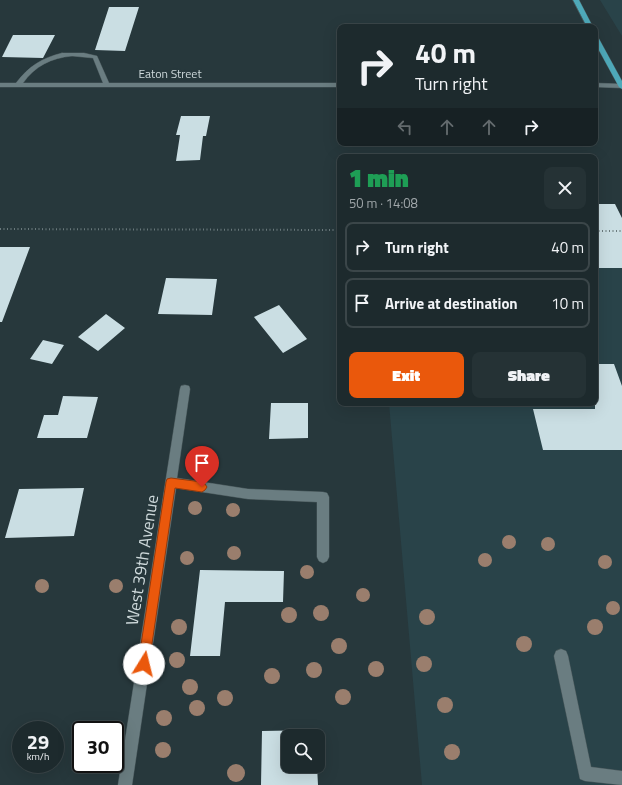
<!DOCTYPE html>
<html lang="en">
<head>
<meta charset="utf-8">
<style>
  :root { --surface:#1d2a2d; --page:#253235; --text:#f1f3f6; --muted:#a0a7aa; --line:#3b4649; --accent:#ea580c }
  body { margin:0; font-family:"Titillium Web",sans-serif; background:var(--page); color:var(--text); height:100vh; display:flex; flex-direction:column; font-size:15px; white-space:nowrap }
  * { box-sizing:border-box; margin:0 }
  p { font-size:13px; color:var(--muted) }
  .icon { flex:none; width:22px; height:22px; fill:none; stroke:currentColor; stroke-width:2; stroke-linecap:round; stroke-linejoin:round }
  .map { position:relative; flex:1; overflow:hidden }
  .drawer { position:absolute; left:337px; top:154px; width:261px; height:252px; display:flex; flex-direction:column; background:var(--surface); border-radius:8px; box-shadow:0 4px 16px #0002,0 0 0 1px var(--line) }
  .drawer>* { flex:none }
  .banner { position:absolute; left:337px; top:24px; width:261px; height:122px; border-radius:8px; box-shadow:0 4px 16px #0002,0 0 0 1px var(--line); background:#1d2a2d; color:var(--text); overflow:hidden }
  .fabs { position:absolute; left:281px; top:729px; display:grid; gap:8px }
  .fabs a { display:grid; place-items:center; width:44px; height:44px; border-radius:8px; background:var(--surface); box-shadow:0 4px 16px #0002,0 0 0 1px var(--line); font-size:20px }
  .speed { position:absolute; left:12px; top:721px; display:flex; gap:8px; font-size:20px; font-weight:700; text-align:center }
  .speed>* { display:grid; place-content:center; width:52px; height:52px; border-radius:50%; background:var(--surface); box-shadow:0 4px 16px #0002,0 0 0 1px var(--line); line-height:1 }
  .speed small { font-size:10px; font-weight:400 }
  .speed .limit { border:2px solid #111; border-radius:6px; background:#fff; color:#111 }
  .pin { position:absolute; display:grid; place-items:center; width:34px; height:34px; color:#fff; margin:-41px -17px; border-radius:50% 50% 50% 0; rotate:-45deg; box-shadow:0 0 4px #0007 }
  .pin .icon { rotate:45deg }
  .me { position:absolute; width:44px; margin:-22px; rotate:9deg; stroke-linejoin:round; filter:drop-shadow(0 0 3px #0008) }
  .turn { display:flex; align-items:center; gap:14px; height:84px; padding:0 12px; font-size:18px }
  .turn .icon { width:52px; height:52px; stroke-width:2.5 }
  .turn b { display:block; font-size:28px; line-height:34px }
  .lanes { display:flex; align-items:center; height:38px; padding:0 12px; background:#0003; justify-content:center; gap:20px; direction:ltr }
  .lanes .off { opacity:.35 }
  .round { display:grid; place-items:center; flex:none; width:42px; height:42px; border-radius:8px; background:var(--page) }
  .head { display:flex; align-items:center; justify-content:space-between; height:68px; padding:0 12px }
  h1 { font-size:24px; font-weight:800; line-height:30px; color:#1e9e55 }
  .action { display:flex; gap:8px; margin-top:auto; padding:8px 12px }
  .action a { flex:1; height:46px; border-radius:8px; background:var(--accent); color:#fff; font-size:16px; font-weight:800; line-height:46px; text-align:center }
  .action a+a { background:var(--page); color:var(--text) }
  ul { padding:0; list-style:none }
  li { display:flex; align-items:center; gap:12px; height:50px; margin:0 8px 6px; padding:0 4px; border:2px solid var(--line); border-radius:8px }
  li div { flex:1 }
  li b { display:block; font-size:15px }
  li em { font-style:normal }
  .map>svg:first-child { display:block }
  .built { fill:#294349 }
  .building { fill:#cadee3 }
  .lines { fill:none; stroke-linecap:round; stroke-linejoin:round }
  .minor-casing { stroke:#48575a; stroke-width:1 }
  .major-casing { stroke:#48575a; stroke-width:1 }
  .path { stroke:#6b7a7d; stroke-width:2; stroke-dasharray:1 2.5; stroke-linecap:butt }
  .minor { fill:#6a7d81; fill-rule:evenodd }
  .major { fill:#4ea9b9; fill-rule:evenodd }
  .tree { fill:#9a7e6d }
  .route { fill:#ea580c; stroke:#983908 }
  .labels { text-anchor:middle; stroke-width:4; stroke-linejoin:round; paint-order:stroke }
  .far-street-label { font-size:12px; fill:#ced9db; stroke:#27383c }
  .near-street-label { font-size:17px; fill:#ced9db; stroke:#27383c }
</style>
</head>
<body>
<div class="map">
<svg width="622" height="785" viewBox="0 0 622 785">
  <rect width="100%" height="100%" fill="#27383c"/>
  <path class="built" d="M600,0H622V36Z
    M595,227H622V785H422L389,403H595Z"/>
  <path class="building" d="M109,7H139L125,51L95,50Z
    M13,35H55L43,58L2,57Z
    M181,116H210L206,136H203L200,160L176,161L180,135H176Z
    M595,204H615L622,218V268H595Z
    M0,247H30L2,322H0Z
    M166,278L217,279L212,315L158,314Z
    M279,305L307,339L283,353L254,317Z
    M106,314L125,328L98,351L78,337Z
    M43,340L64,345L52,364L30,359Z
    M595,364H614L622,386V450H543L533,409H595Z
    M63,396L98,397L87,438H37L44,415H58Z
    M271,403H308V438L269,439Z
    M84,488L74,536L5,538L19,489Z
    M200,570L284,571L283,602H225L220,656H190Z
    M316,730L317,736H288V766H317L318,785H261L262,731Z"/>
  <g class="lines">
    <defs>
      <path id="minor" d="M62,53H84L97,56L109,83H340V87H0V83H16C29,66 42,58 62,53ZM72,56L93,58L103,83H23C35,66 51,58 72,56Z
        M595,83L622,84V88L595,87Z
        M185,385L189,386L190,389L177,478L248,489L323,492L327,493L329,497V557L327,561L323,563L319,561L317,557V502L248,499L176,488L132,785H118L180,389L181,386Z
        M561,649L566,651L568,656L591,767L622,771V785L585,781L580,779L554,656L556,651Z"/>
      <path id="major" d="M573,0H579L593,27H587Z
        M595,35L598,37L622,81V89L619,87L595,43Z"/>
    </defs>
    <use href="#minor" class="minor-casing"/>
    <use href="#major" class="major-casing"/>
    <path class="path" d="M0,229L340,230
      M595,231H622"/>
    <use href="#minor" class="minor"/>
    <use href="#major" class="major"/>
  </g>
  <g class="tree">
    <circle cx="195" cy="508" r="7"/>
    <circle cx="233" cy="510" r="7"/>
    <circle cx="509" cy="542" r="7"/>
    <circle cx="548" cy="544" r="7"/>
    <circle cx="234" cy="553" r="7"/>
    <circle cx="187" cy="558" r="7"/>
    <circle cx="485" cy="560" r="7"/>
    <circle cx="605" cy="562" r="7"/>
    <circle cx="307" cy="572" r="7"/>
    <circle cx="42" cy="586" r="7"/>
    <circle cx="116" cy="586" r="7"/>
    <circle cx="363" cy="595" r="7"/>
    <circle cx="613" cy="608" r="7"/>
    <circle cx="321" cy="613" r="8"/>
    <circle cx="289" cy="615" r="8"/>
    <circle cx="427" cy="617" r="8"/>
    <circle cx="179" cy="627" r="8"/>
    <circle cx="595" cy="627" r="8"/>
    <circle cx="524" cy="644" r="8"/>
    <circle cx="339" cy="646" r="8"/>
    <circle cx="177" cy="660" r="8"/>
    <circle cx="424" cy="664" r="8"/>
    <circle cx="376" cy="669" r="8"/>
    <circle cx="314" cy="670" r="8"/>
    <circle cx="272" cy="676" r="8"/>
    <circle cx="190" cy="687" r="8"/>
    <circle cx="343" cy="697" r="8"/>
    <circle cx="225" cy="698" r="8"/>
    <circle cx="445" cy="705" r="8"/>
    <circle cx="197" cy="708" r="8"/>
    <circle cx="164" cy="718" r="8"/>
    <circle cx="163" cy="750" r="8"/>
    <circle cx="452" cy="752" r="8"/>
    <circle cx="236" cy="773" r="9"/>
  </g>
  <path class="route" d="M171,478L202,482L205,484L207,487L205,490L202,492L175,488L149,664L148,668L144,670L139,668L138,664L166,482L167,479Z"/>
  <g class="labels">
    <g class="far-street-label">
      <text x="170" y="78">Eaton Street</text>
    </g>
    <g class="near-street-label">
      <text transform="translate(142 560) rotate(-81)" y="6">West 39th Avenue</text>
    </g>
  </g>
</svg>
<div class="fabs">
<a><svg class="icon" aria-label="search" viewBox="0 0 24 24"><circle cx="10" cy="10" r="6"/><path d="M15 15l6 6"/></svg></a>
</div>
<div class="speed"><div>29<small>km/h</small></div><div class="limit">30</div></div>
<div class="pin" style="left:202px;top:487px;background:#d93025"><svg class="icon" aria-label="arrive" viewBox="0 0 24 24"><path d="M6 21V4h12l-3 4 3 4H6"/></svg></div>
<svg class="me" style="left:144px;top:664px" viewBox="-20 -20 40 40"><circle r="19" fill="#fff"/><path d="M0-13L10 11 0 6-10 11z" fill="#ea580c"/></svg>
<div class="banner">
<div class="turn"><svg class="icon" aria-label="right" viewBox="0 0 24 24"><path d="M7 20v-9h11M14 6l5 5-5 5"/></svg><div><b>40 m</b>Turn right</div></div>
<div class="lanes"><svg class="icon off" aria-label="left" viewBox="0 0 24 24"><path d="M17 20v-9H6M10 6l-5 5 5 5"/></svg><svg class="icon off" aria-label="ahead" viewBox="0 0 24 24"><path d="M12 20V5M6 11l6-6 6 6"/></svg><svg class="icon off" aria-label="ahead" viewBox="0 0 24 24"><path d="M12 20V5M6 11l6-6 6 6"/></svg><svg class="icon" aria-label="right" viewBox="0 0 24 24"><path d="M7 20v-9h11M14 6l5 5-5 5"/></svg></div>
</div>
<section class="drawer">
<div class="head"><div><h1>1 min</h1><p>50 m · 14:08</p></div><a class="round"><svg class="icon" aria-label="close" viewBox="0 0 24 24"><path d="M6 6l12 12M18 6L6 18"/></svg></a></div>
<ul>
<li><svg class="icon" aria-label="right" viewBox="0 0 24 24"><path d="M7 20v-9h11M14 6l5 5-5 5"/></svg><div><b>Turn right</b></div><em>40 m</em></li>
<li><svg class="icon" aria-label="arrive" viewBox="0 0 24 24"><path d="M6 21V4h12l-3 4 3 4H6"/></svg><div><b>Arrive at destination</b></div><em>10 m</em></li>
</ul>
<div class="action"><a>Exit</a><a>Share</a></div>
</section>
</div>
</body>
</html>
